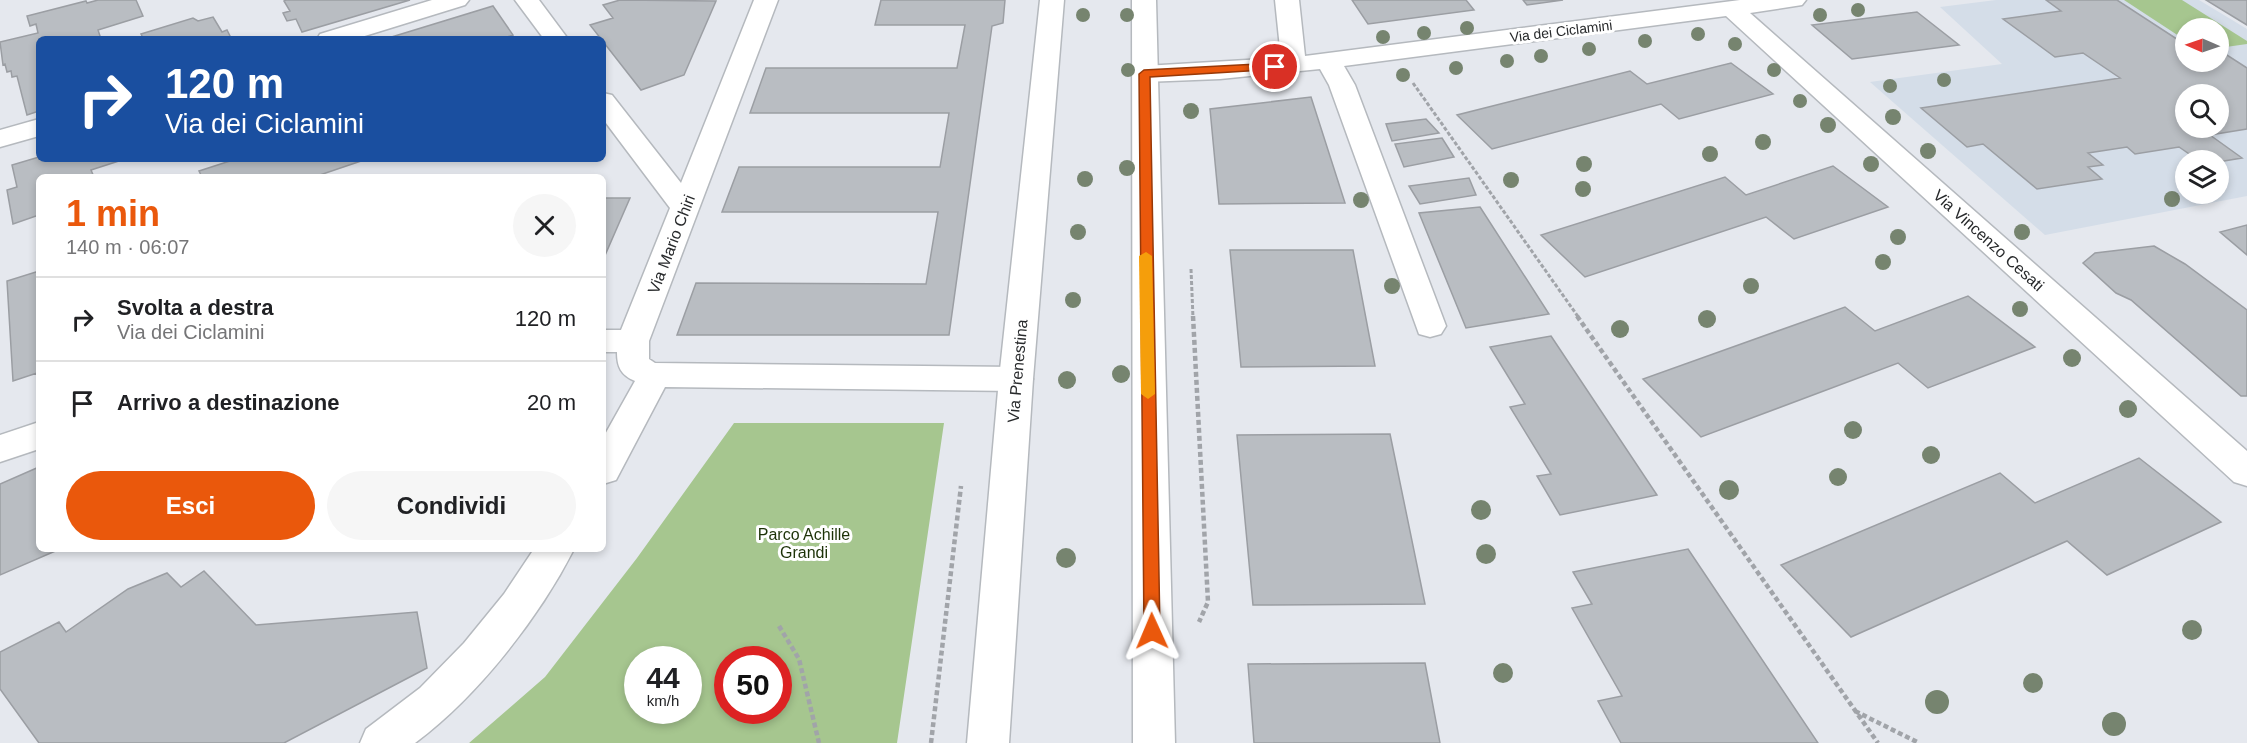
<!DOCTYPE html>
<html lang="it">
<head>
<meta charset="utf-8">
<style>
  :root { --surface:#fff; --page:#f6f6f6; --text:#202124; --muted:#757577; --line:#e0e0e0; --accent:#ea580c }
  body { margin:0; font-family:Helvetica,sans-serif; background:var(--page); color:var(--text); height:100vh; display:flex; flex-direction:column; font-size:22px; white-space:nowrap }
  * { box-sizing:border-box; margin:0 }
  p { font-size:20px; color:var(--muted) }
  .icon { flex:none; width:33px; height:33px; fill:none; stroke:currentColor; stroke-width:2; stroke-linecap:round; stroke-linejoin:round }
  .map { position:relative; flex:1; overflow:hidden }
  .panel { position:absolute; left:36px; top:174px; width:570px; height:378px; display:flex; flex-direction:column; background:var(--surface); border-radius:9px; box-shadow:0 3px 9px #0003 }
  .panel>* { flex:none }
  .hud { position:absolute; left:36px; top:36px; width:570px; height:126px; border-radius:9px; box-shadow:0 3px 9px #0003; background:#1a4fa0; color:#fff; overflow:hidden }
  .needle { width:39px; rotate:272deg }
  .controls { position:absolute; left:2175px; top:18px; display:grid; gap:12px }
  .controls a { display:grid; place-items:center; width:54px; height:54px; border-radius:50%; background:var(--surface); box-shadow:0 3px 9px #0003; font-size:30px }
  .speed { position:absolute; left:624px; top:646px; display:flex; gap:12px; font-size:30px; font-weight:700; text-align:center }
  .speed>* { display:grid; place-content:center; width:78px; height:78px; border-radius:50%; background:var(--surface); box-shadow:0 3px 9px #0003; line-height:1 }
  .speed small { font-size:15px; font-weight:400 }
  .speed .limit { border:9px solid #d22; background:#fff; color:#111 }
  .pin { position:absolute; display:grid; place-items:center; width:51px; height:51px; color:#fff; margin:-26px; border:3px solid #fff; border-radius:50%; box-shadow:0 2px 6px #0007 }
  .me { position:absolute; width:66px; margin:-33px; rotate:359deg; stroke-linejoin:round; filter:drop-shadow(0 0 4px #0008) }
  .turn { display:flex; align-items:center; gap:21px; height:126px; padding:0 30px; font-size:27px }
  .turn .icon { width:78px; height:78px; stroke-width:2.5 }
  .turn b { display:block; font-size:42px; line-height:51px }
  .round { display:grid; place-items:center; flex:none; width:63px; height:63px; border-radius:32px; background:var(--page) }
  .summary { display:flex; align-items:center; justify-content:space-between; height:102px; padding:0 30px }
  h1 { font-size:36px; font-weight:800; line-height:45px; color:var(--accent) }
  .cta { display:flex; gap:12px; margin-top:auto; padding:12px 30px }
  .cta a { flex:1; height:69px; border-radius:36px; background:var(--accent); color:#fff; font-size:24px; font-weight:800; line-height:69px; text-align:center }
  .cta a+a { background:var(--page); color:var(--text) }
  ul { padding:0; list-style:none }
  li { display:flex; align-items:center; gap:18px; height:84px; padding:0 30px; border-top:2px solid var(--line) }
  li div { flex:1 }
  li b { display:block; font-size:22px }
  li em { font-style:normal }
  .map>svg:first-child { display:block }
  .built { fill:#d4dde8; fill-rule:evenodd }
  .green { fill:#a6c68f; fill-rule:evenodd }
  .building { fill:#b9bdc2; stroke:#9b9ea3; stroke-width:1.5; fill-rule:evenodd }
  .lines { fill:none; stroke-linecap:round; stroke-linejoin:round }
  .street-casing { stroke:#b5b9be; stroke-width:3 }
  .secondary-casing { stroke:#b5b9be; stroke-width:3 }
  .path-far1 { stroke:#a1a4a9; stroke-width:3; stroke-dasharray:4 2; stroke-linecap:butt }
  .path { stroke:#a1a4a9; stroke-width:4.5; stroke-dasharray:5 3; stroke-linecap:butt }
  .street { fill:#fff; fill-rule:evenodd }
  .secondary { fill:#fff; fill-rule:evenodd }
  .tree { fill:#76846f }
  .route { fill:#ea580c; stroke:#983908; stroke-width:1.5 }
  .slow { fill:#f59e0b }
  .labels { text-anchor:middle; stroke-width:6; stroke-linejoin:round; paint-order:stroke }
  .far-street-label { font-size:14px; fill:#282a2c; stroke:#fff }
  .street-label { font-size:16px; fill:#282a2c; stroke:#fff }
  .park-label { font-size:16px; fill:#1c3207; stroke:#fff }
</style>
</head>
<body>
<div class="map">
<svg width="2247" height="743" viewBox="0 0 2247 743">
  <rect width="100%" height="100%" fill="#e5e8ee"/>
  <path class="built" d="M1996,0H2199L2247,29V196L2045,235L1870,82L2002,64L1940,7ZM2186,28H2218V62H2186ZM2186,94H2218V128H2186ZM2186,160H2218V194H2186Z"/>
  <path class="green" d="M2124,0H2182L2247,41V44L2219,48L2218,28H2186L2185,40Z
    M734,423H944L897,743H469L545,677L637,558ZM638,660H688V711H638ZM728,660H778V711H728Z"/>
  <path class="building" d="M98,0H136L143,16L98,30L101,39H39V111L27,115L17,76L12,77L11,71L7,72L5,64L3,65L0,42L38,33L36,24L30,26L27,16L86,1L87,3Z
    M410,0L302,32L296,19L287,21L283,13L290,11L284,1L286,0Z
    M620,0L716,1L684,75L641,90L590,25L613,18L603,5Z
    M881,0H1005L1003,23L992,26L949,335H677L696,283L926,284L938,212H722L739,167H940L949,113H750L766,68H957L965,25H875Z
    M1352,0H1466L1474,10L1368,24Z
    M1523,0H1563L1527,5Z
    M2046,0H2117L2186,45V62H2218V56L2227,55L2247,68V129L2210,135L2242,158L2218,162L2198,160L2179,147L2135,154L2127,147L2088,153L2103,165L2088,167L2102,179L2037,189L1983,144L1967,147L1921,108L2120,78L2083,53L2055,57L2003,19L2061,11ZM2186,94H2218V128H2186Z
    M2206,0H2247V25Z
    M493,6L513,35L501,39H385Z
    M1917,12L1959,45L1852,59L1812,25Z
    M213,17L222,32L227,30L231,38L140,39L139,37L142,36L141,34L193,18L198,21Z
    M1731,63L1773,94L1679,119L1661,104L1492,149L1457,115L1630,71L1647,84Z
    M1311,97L1345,203L1219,204L1210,109Z
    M1426,119L1439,133L1392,141L1386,124Z
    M1442,138L1454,157L1404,167L1395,144Z
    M39,157V159H125L91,170L94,177H39V215L13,224L7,190L17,187L12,165Z
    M236,159H367L314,177H202L199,171Z
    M1833,166L1888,207L1794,239L1766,217L1585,277L1541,235L1725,177L1746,195Z
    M1469,178L1476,195L1420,204L1409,186Z
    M603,198H630L603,260Z
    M1480,207L1549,314L1466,328L1419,213Z
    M2247,225V255L2220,232Z
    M2154,246L2185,264L2247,310V396H2241L2131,300L2116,293L2083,263L2095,253Z
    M1230,250H1353L1375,366L1241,367Z
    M39,271V405L37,373L13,381L7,281Z
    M1968,296L2035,347L1928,388L1898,363L1701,437L1643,379L1845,307L1875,331Z
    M1551,336L1657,495L1560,515L1537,476L1551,474L1510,407L1525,404L1490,347Z
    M1390,434L1425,604L1253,605L1237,435Z
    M2139,458L2221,522L2107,575L2067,541L1851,637L1781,565L2000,473L2035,503Z
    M39,467V549H60L0,575V484Z
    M1688,549L1818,743H1621L1598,701L1622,696L1572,608L1592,604L1573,572Z
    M204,571L256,625L417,612L427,668L284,743H39L0,689V652L59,622L66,632L128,589L167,573L181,587Z
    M1425,663L1440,743H1254L1248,664Z"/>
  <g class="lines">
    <defs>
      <path id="street" d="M432,0H469L465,5L355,39H317L320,34Z
        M515,0H539L568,39H544Z
        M754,0H778L649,341V359L655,363L1016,367L1028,371L1033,379L1028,387L1016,391L665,387L616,480L603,484V438L635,381C621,375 617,367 617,352H603V330H621L670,208L603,119V93L612,95L681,183Z
        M1275,0H1299L1305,56L1740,0H1806L1802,5L1750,13L2247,451V486L2234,482L1726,16L1344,66L1355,85L1446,326L1441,334L1430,337L1419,334L1329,85L1320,69L1220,79L1144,82L1135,79L1131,74L1135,69L1144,66L1281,58Z
        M39,119V136L0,147V130Z
        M39,422V449L0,462V435Z
        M534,549H574C539,618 477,697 415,743H360L366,729L420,688L464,643L504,594Z"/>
      <path id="secondary" d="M1040,0H1064L1033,379L1009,743H967L999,379Z
        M1132,0H1156L1175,743H1133Z"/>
    </defs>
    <use href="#street" class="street-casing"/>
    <use href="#secondary" class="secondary-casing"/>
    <path class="path-far1" d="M1413,83L1579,318
      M1191,269L1193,318"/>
    <path class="path" d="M1193,316L1208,602L1199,622
      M1577,316L1878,743
      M779,626L799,659L819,743
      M1855,711L1919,743
      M931,743L961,486"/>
    <use href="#street" class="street"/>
    <use href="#secondary" class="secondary"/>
  </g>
  <g class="tree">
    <circle cx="1858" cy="10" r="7"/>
    <circle cx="1083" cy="15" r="7"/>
    <circle cx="1127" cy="15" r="7"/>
    <circle cx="1820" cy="15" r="7"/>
    <circle cx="1467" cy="28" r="7"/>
    <circle cx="1424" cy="33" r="7"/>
    <circle cx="1698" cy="34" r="7"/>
    <circle cx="1383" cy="37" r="7"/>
    <circle cx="1645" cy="41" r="7"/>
    <circle cx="1735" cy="44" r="7"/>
    <circle cx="1589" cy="49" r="7"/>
    <circle cx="1541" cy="56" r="7"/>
    <circle cx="1507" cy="61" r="7"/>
    <circle cx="1456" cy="68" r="7"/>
    <circle cx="1128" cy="70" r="7"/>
    <circle cx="1774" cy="70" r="7"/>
    <circle cx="1403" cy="75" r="7"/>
    <circle cx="1944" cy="80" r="7"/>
    <circle cx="1890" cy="86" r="7"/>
    <circle cx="1800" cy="101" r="7"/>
    <circle cx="1191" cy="111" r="8"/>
    <circle cx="1893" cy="117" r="8"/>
    <circle cx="1828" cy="125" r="8"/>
    <circle cx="1763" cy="142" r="8"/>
    <circle cx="1928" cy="151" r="8"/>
    <circle cx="1710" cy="154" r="8"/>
    <circle cx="1584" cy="164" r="8"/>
    <circle cx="1871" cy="164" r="8"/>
    <circle cx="1127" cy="168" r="8"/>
    <circle cx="1085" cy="179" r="8"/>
    <circle cx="1511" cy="180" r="8"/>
    <circle cx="1583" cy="189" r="8"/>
    <circle cx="2172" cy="199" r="8"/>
    <circle cx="1361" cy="200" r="8"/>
    <circle cx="1078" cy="232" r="8"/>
    <circle cx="2022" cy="232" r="8"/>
    <circle cx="1898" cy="237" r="8"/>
    <circle cx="1883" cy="262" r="8"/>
    <circle cx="1392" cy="286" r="8"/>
    <circle cx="1751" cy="286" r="8"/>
    <circle cx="1073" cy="300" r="8"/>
    <circle cx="2020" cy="309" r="8"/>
    <circle cx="1707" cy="319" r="9"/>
    <circle cx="1620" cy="329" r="9"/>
    <circle cx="2072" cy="358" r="9"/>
    <circle cx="1121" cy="374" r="9"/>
    <circle cx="1067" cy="380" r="9"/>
    <circle cx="2128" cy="409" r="9"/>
    <circle cx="1853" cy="430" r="9"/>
    <circle cx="1931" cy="455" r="9"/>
    <circle cx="1838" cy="477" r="9"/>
    <circle cx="1729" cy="490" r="10"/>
    <circle cx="1481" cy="510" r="10"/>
    <circle cx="1486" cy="554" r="10"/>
    <circle cx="1066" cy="558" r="10"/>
    <circle cx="2192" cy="630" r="10"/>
    <circle cx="1503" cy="673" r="10"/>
    <circle cx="2033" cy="683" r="10"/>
    <circle cx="1937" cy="702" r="12"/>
    <circle cx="2114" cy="724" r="12"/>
  </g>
  <path class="route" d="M1275,63L1281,67L1279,69L1150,77L1160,631L1158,636L1152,638L1146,636L1144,631L1139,74L1144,70Z"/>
  <path class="slow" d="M1146,252L1152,256L1155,394L1148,399L1141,394L1139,256Z"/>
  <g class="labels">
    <g class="far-street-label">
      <text transform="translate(1561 31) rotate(-7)" y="5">Via dei Ciclamini</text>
    </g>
    <g class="street-label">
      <text transform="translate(1989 240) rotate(42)" y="6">Via Vincenzo Cesati</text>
      <text transform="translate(671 244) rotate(-69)" y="6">Via Mario Chiri</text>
      <text transform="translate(1017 371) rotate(-85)" y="6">Via Prenestina</text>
    </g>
    <g class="park-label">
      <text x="804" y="540">Parco Achille<tspan x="804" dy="18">Grandi</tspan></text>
    </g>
  </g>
</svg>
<div class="controls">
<a><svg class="needle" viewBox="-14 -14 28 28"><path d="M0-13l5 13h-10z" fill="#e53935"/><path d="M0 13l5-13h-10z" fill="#757577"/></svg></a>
<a><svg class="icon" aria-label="search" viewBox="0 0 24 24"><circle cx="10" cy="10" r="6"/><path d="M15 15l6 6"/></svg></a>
<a><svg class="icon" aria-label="layers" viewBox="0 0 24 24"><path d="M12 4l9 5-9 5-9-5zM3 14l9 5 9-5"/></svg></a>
</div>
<div class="speed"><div>44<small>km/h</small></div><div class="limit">50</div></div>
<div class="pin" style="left:1275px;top:67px;background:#d93025"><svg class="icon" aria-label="arrive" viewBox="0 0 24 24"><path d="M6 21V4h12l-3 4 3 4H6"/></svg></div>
<svg class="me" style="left:1152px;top:631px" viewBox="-20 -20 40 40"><path d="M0-17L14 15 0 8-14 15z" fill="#ea580c" stroke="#fff" stroke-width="4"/></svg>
<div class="hud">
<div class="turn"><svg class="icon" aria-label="right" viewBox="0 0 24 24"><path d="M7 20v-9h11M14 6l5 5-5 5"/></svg><div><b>120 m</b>Via dei Ciclamini</div></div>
</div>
<section class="panel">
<div class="summary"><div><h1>1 min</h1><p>140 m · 06:07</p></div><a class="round"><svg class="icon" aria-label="close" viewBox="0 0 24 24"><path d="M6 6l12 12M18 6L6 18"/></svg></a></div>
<ul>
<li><svg class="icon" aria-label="right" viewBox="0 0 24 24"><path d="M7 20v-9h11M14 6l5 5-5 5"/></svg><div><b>Svolta a destra</b><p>Via dei Ciclamini</p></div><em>120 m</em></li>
<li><svg class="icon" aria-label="arrive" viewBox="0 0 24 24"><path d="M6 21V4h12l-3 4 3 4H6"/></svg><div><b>Arrivo a destinazione</b></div><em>20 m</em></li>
</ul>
<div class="cta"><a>Esci</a><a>Condividi</a></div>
</section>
</div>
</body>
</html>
